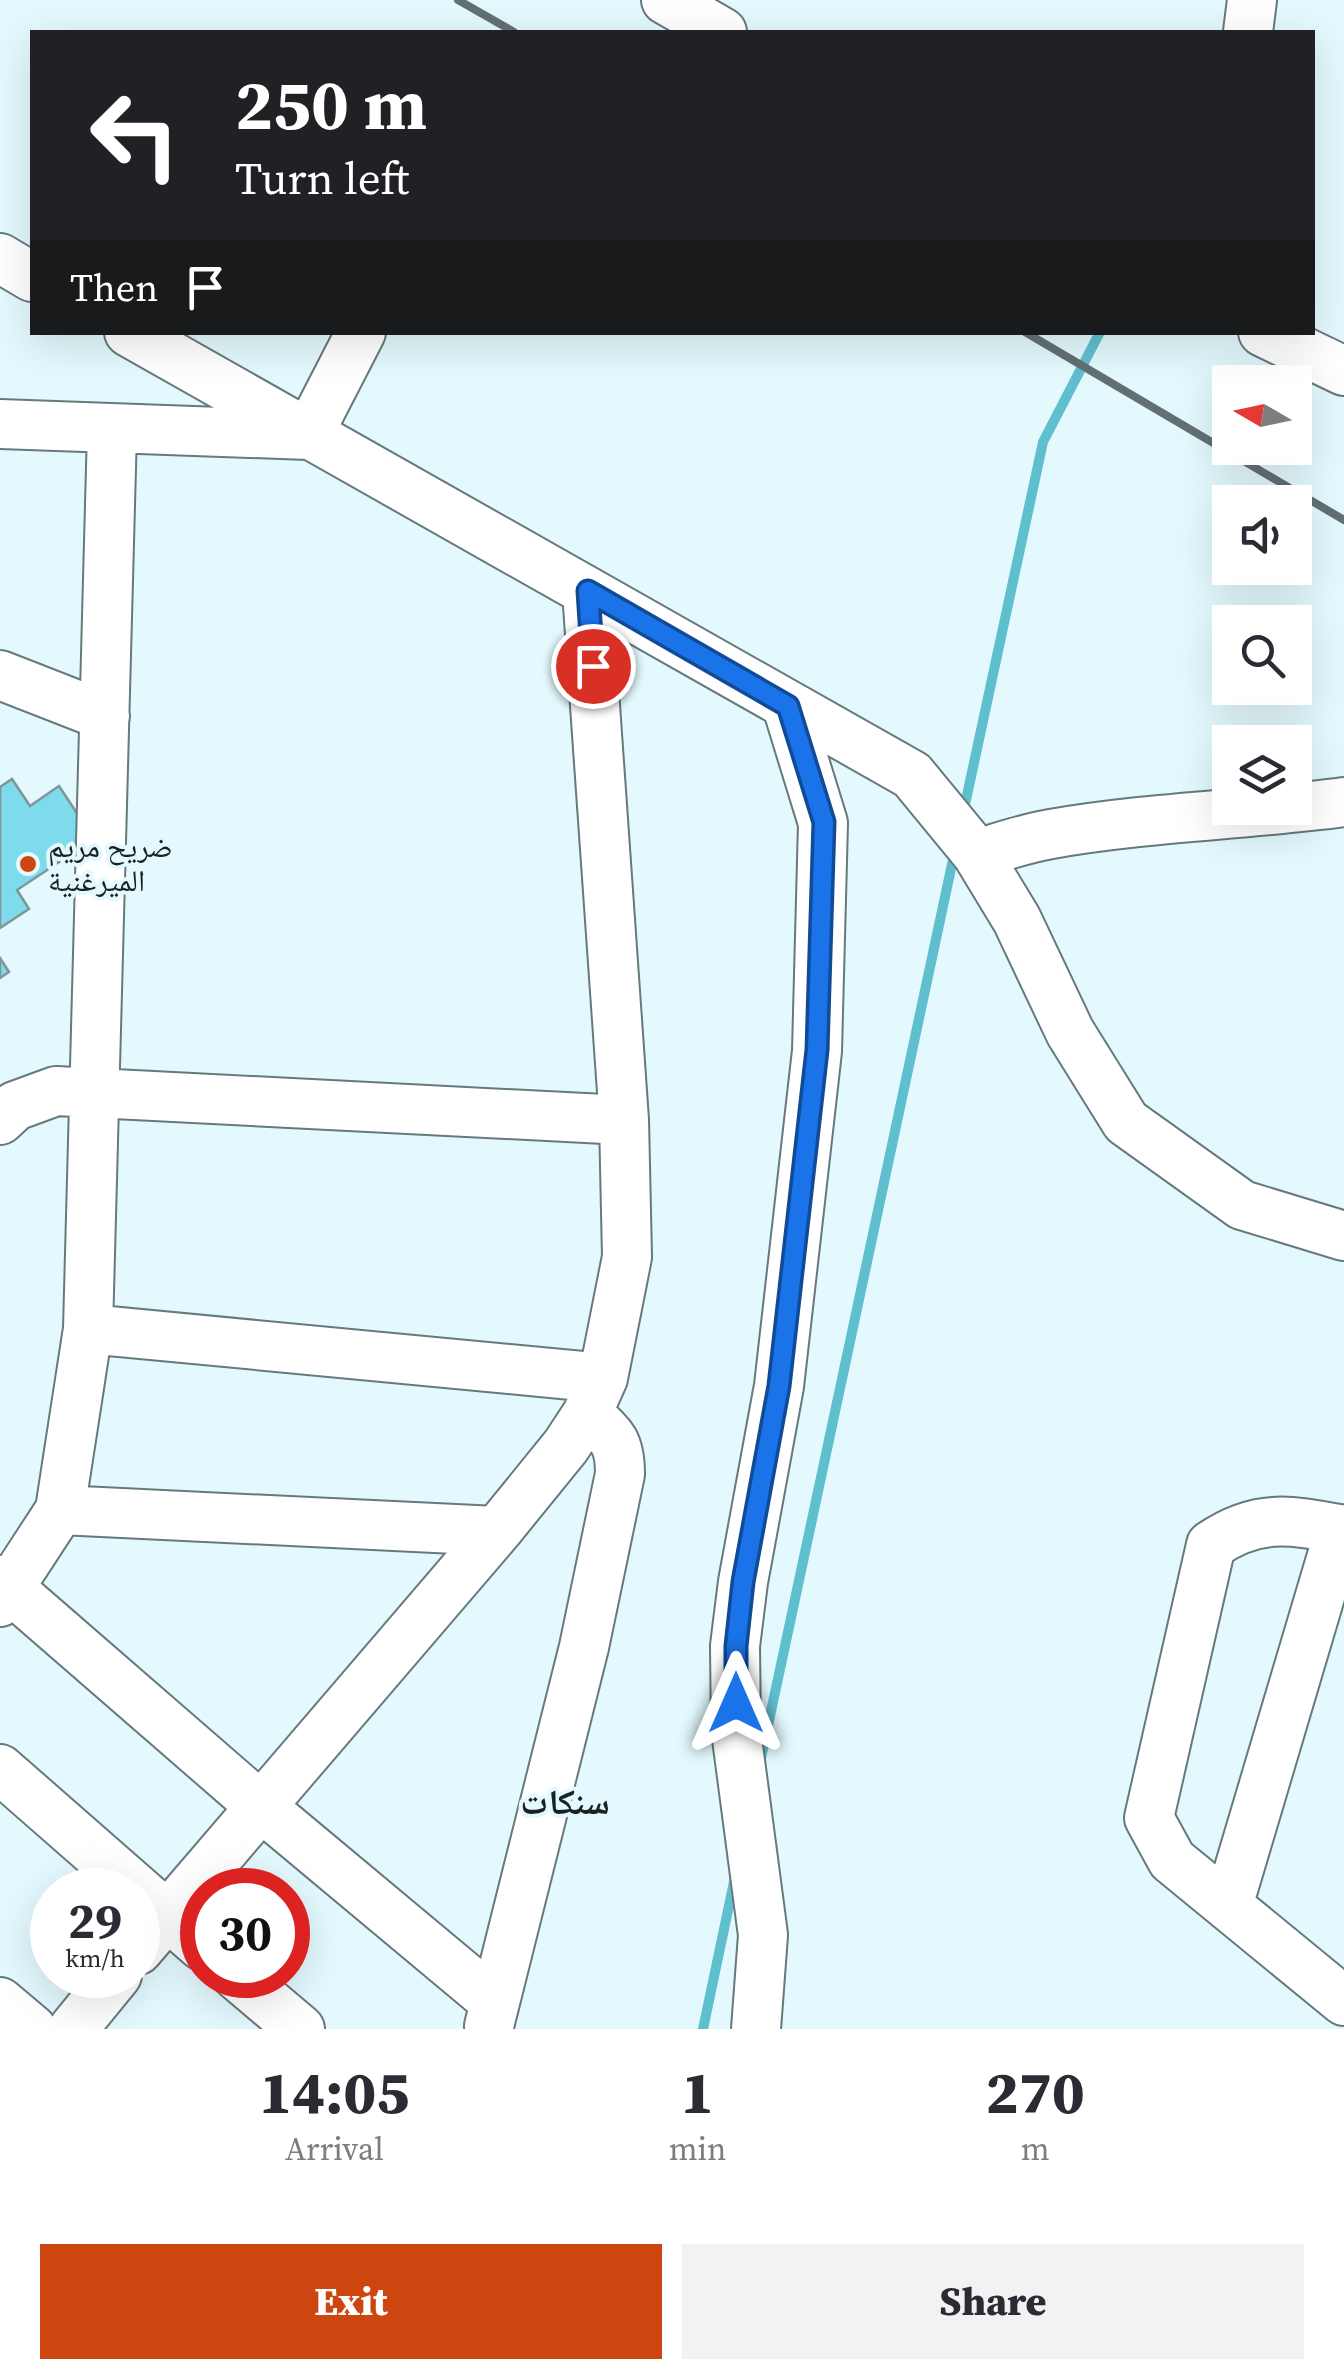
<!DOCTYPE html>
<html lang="en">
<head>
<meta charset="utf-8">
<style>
  :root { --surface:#fff; --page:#f2f2f3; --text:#2b2b33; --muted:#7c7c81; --accent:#cd460f }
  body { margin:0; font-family:"Source Serif 4","Noto Naskh Arabic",serif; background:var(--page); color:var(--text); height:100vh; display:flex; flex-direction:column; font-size:38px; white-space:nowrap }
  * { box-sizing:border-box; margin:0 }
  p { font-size:32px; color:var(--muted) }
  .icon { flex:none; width:55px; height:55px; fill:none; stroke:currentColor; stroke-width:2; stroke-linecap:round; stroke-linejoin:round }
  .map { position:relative; height:2029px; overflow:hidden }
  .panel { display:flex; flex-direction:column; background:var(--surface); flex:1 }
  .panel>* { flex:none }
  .hud { position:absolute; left:30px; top:30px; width:1285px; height:305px; border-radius:0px; box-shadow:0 10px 40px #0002; background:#202124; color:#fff; overflow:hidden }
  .needle { width:65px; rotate:279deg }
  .buttons { position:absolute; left:1212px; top:365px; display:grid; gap:20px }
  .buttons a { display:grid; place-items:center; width:100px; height:100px; border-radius:0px; background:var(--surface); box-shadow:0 10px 40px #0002; font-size:50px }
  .speed { position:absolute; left:30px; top:1868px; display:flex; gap:20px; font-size:50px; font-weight:700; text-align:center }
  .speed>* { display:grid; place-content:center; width:130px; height:130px; border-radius:50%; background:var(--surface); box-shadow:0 10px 40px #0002; line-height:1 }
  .speed small { font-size:25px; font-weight:400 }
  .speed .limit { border:15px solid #d22; background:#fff; color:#111 }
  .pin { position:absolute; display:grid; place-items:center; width:85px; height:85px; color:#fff; margin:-42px; border:5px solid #fff; border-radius:50%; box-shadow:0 2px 10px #0007 }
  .me { position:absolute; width:110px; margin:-55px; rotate:0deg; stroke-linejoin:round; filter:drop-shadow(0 0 8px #0008) }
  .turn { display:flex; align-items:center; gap:35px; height:210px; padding:0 40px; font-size:45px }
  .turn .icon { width:130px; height:130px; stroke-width:2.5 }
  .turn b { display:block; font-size:70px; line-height:85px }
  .then { display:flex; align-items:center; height:95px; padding:0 40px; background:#0003; gap:20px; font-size:38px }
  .eta { display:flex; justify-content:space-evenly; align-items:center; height:170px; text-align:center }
  .eta b { font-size:60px; font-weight:800; line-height:70px }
  .button { display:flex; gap:20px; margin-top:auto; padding:20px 40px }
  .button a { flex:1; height:115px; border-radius:0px; background:var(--accent); color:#fff; font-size:40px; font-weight:800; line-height:115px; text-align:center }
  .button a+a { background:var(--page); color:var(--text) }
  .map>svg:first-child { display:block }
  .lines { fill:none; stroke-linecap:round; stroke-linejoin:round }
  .stream { stroke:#60bfcf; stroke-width:10 }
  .building { fill:#7ddbec; stroke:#819599; stroke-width:2.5 }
  .minor-casing { stroke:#66797d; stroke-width:52 }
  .minor { stroke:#fff; stroke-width:48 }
  .rail { stroke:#637073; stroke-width:8 }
  .route-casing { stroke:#114b97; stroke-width:25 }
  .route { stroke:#1a73e8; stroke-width:18 }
  .poi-dot { fill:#cd460f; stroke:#e3f9fd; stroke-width:4 }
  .labels { text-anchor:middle; stroke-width:8; stroke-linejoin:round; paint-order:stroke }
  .poi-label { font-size:30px; fill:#192122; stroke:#e3f9fd; text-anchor:start }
  .quarter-label { font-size:35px; font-weight:bold; fill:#192122; stroke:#e3f9fd }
</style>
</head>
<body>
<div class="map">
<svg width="1344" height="2029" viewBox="0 0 1344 2029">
  <rect width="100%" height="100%" fill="#e3f9fd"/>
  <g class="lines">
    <path class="stream" d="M963,814L1043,442L1100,332
      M760,1763L955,850
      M703,2029L735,1877"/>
  </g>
  <path class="building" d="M12,779L30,806L59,786L94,839L17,890L29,909L0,928V787Z
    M0,958L9,972L0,978Z"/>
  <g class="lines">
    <defs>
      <path id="minor" d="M666,0L722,32
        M1248,32L1252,0
        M0,258L32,277
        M129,332L912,775L977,854L1017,920L1070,1032L1126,1122L1242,1205L1344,1236
        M1263,332L1344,371
        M0,424L308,435L361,332
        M0,675L105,716
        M977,854C1001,847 1026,838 1051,834C1148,817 1247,815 1344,802
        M0,1120L15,1106L56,1091L624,1120
        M88,1329L603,1378
        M60,1510L497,1531
        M1344,1530C1290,1520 1258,1513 1211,1545L1149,1818L1172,1860L1344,2001
        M0,1580L259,1805L495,2002
        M0,1602L60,1510L88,1329L112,430
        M0,1769L202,1946
        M1228,1906L1340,1529
        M138,1950L497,1531L566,1446L587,1414L603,1378L627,1257L624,1120L587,591
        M236,1975L300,2029
        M0,2002L32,2029
        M489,2026L584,1647L620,1474C620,1440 611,1435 587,1414
        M73,2029L117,1975
        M756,2029L763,1935L736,1731L735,1646L743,1582L779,1386L817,1051L823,823L787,706"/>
    </defs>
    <use href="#minor" class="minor-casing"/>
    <use href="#minor" class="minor"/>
    <path class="rail" d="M458,0L514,32
      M1025,332L1344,520"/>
  </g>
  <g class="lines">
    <defs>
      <path id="route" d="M593,666L588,591L788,706L824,822L817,1050L779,1386L743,1582L736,1646V1703"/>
    </defs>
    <use href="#route" class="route-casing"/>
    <use href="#route" class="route"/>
  </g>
  <circle class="poi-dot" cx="28" cy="864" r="10"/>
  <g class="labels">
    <g class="poi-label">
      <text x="48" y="857">ضريح مريم<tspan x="48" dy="34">الميرغنية</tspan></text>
    </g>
    <g class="quarter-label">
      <text x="565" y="1814">سنكات</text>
    </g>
  </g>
</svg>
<div class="buttons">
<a><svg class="needle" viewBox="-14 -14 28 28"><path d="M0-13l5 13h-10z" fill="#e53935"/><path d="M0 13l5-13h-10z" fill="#7c7c81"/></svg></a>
<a><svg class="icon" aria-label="sound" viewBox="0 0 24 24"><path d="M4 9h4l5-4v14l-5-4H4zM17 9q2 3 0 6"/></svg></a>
<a><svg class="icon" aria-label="search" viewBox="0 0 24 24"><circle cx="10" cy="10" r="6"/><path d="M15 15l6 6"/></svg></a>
<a><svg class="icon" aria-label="layers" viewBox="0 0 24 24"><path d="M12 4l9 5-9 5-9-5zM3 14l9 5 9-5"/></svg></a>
</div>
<div class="speed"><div>29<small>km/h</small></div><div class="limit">30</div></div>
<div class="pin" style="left:593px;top:666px;background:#d93025"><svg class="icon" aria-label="arrive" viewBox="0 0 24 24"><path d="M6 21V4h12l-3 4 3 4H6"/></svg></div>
<svg class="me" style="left:736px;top:1703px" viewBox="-20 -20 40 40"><path d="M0-17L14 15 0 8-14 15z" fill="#1a73e8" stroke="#fff" stroke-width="4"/></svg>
<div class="hud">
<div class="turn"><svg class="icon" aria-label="left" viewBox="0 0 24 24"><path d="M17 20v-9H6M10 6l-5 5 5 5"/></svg><div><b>250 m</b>Turn left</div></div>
<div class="then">Then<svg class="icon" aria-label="arrive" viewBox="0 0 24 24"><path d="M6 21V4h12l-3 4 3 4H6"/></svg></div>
</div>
</div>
<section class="panel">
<div class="eta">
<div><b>14:05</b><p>Arrival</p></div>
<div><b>1</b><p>min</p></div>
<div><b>270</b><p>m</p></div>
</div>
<div class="button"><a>Exit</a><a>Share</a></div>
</section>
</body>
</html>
